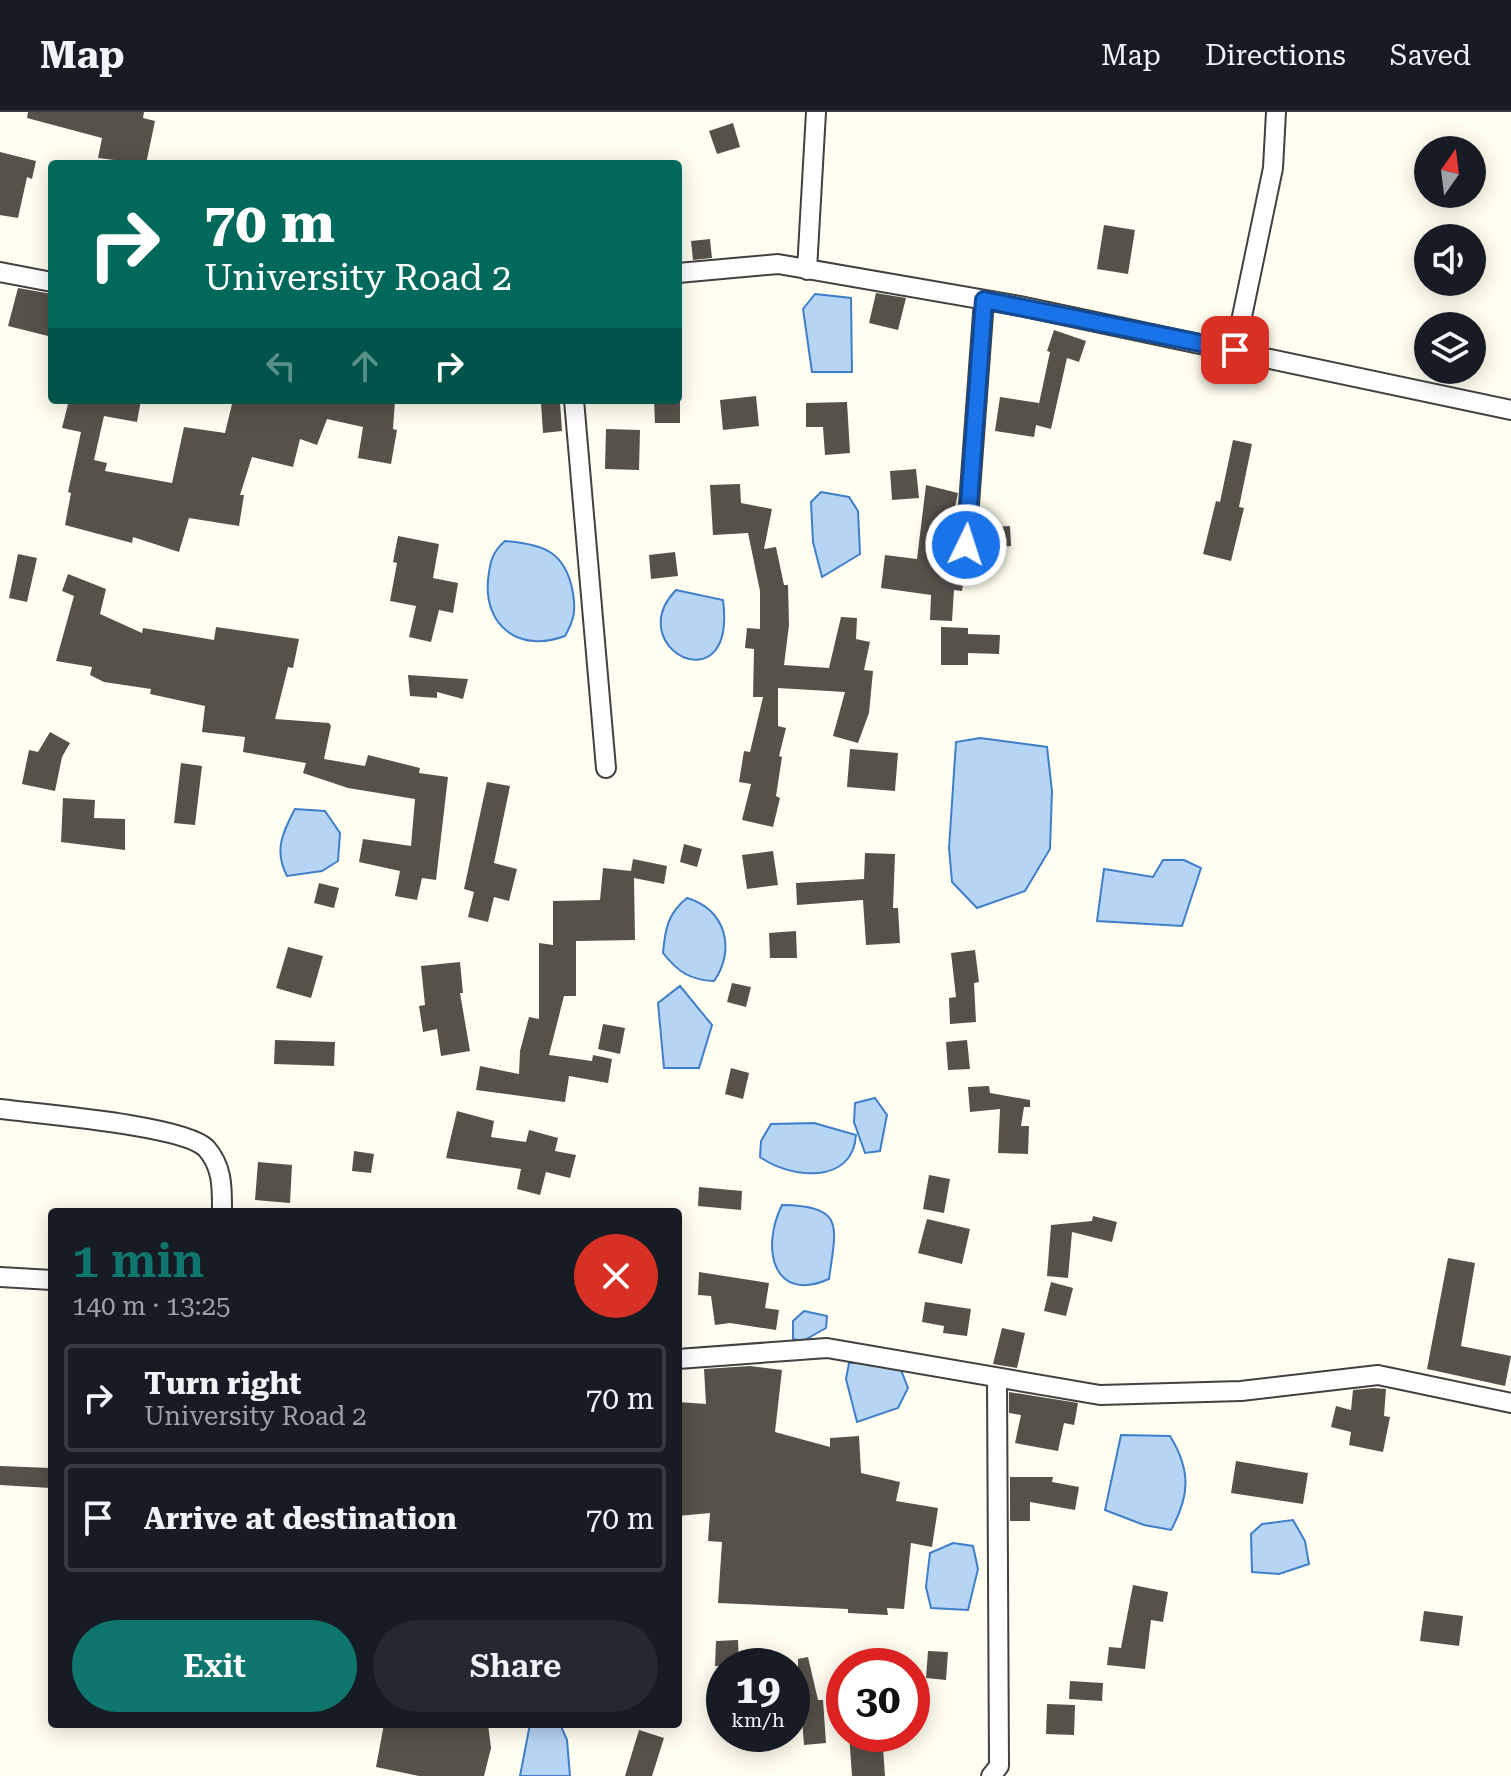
<!DOCTYPE html>
<html lang="en">
<head>
<meta charset="utf-8">
<style>
  :root { --surface:#171b24; --page:#242831; --text:#f1f3f6; --muted:#9ea1a6; --line:#363941; --accent:#0f766e }
  body { margin:0; font-family:"Roboto Serif",serif; background:var(--page); color:var(--text); height:100vh; display:flex; flex-direction:column; font-size:30px; white-space:nowrap }
  * { box-sizing:border-box; margin:0 }
  p { font-size:26px; color:var(--muted) }
  .icon { flex:none; width:44px; height:44px; fill:none; stroke:currentColor; stroke-width:2; stroke-linecap:round; stroke-linejoin:round }
  .map { position:relative; flex:1; overflow:hidden }
  .details { position:absolute; left:48px; top:1096px; width:634px; height:520px; display:flex; flex-direction:column; background:var(--surface); border-radius:8px; box-shadow:0 4px 20px #0003 }
  .details>* { flex:none }
  .guide { position:absolute; left:48px; top:48px; width:634px; height:244px; border-radius:8px; box-shadow:0 4px 20px #0003; background:#00695c; color:#fff; overflow:hidden }
  .needle { width:52px; rotate:14deg }
  .fabs { position:absolute; left:1414px; top:24px; display:grid; gap:16px }
  .fabs a { display:grid; place-items:center; width:72px; height:72px; border-radius:50%; background:var(--surface); box-shadow:0 4px 20px #0003; font-size:40px }
  .speed { position:absolute; left:706px; top:1536px; display:flex; gap:16px; font-size:40px; font-weight:700; text-align:center }
  .speed>* { display:grid; place-content:center; width:104px; height:104px; border-radius:50%; background:var(--surface); box-shadow:0 4px 20px #0003; line-height:1 }
  .speed small { font-size:20px; font-weight:400 }
  .speed .limit { border:12px solid #d22; background:#fff; color:#111 }
  .pin { position:absolute; display:grid; place-items:center; width:68px; height:68px; color:#fff; margin:-34px; border-radius:16px; box-shadow:0 4px 12px #0006 }
  .me { position:absolute; width:88px; margin:-44px; rotate:4deg; stroke-linejoin:round; filter:drop-shadow(0 0 6px #0008) }
  .turn { display:flex; align-items:center; gap:28px; height:168px; padding:0 24px; font-size:36px }
  .turn .icon { width:104px; height:104px; stroke-width:2.5 }
  .turn b { display:block; font-size:56px; line-height:68px }
  .lanes { display:flex; align-items:center; height:76px; padding:0 24px; background:#0003; justify-content:center; gap:40px; direction:ltr }
  .lanes .off { opacity:.35 }
  .round { display:grid; place-items:center; flex:none; width:84px; height:84px; border-radius:42px; background:var(--page) }
  .head { display:flex; align-items:center; justify-content:space-between; height:136px; padding:0 24px }
  h1 { font-size:48px; font-weight:600; line-height:60px; color:var(--accent) }
  .button { display:flex; gap:16px; margin-top:auto; padding:16px 24px }
  .button a { flex:1; height:92px; border-radius:48px; background:var(--accent); color:#fff; font-size:32px; font-weight:600; line-height:92px; text-align:center }
  .button a+a { background:var(--page); color:var(--text) }
  ul { padding:0; list-style:none }
  li { display:flex; align-items:center; gap:24px; height:108px; margin:0 16px 12px; padding:0 8px; border:4px solid var(--line); border-radius:8px }
  li div { flex:1 }
  li b { display:block; font-size:30px }
  li em { font-style:normal }
  header { display:flex; align-items:center; gap:48px; box-sizing:border-box; height:112px; padding:0 40px; background:var(--surface); border-bottom:2px solid var(--line) }
  header strong { font-size:38px }
  nav { display:flex; gap:44px; margin-inline-start:auto; font-size:28px }
  .map>svg:first-child { display:block }
  .water { fill:#b6d4f4; stroke:#3f7ec9; stroke-width:2 }
  .building { fill:#57514b }
  .lines { fill:none; stroke-linecap:round; stroke-linejoin:round }
  .street-casing { stroke:#414141; stroke-width:22 }
  .street { stroke:#fff; stroke-width:18 }
  .route-casing { stroke:#114b97; stroke-width:20 }
  .route { stroke:#1a73e8; stroke-width:14 }
</style>
</head>
<body>
<header>
<strong>Map</strong>
<nav><a>Map</a><a>Directions</a><a>Saved</a></nav>
</header>
<div class="map">
<svg width="1511" height="1664" viewBox="0 0 1511 1664">
  <rect width="100%" height="100%" fill="#fffef0"/>
  <path class="water" d="M815,182L851,186L852,260H812L803,197Z
    M821,380L849,385L858,399L860,442L822,465L813,430L811,390Z
    M505,429C544,432 566,440 573,481C576,499 574,508 565,524C520,541 484,515 488,468C490,450 492,440 505,429Z
    M676,478L723,488C737,596 620,536 676,478Z
    M980,626L1047,635L1052,679L1050,737L1025,779L977,796L952,770L949,736L956,630Z
    M295,697L325,699L340,721L338,749L322,759L287,764C274,739 282,721 295,697Z
    M1163,748H1184L1201,756L1182,814L1097,809L1104,757L1153,765Z
    M687,786C726,797 736,838 714,869C690,868 678,860 663,841C665,817 668,801 687,786Z
    M680,874L712,913L699,956H664L658,891Z
    M875,986L887,1003L880,1039L865,1041L854,1010L855,991Z
    M814,1011L856,1023C853,1073 791,1067 760,1045L761,1029L771,1012Z
    M782,1093C846,1094 836,1115 829,1167C772,1192 761,1135 782,1093Z
    M804,1199L827,1204L826,1216L803,1229L793,1227V1209Z
    M877,1250L901,1258L908,1276L898,1296L857,1310L846,1267L849,1251Z
    M1121,1323L1170,1324C1191,1358 1190,1384 1171,1418L1144,1413L1105,1398Z
    M1293,1408L1305,1429L1309,1452L1279,1462L1252,1460L1251,1422L1262,1412Z
    M953,1431L973,1434L978,1457L968,1498L931,1496L926,1475L930,1441Z
    M530,1612H560L567,1628L570,1664H520Z"/>
  <path class="building" d="M28,0H144L143,6L155,9L146,52L98,46L102,26L27,6Z
    M733,11L740,35L717,42L709,19Z
    M0,40L36,49L32,67L27,65L18,106L0,103Z
    M1104,113L1135,118L1128,162L1097,157Z
    M710,127L712,146L693,148L691,129Z
    M18,176L52,182V225L8,214Z
    M876,181L906,186L898,218L869,211Z
    M1054,218L1086,229L1079,250L1067,246L1051,317L1036,313L1034,325L995,319L1000,285L1039,291L1037,301L1050,240L1047,239Z
    M756,284L759,314L723,318L720,288Z
    M69,288H141L137,310L104,304L94,348L107,351L105,359L172,371L184,315L225,321L233,288H395L393,317L397,318L391,352L358,346L363,315L327,307L317,333L300,327L293,355L252,345L240,383H244L239,414L189,406L179,440L133,425L132,431L65,413L71,381L68,380L81,320L62,316Z
    M654,288H680V311H655Z
    M560,290L562,319L543,321L541,291Z
    M847,290L850,341L825,343L823,315H806V291Z
    M606,317L640,318L639,358L605,357Z
    M1233,328L1252,332L1239,395L1244,396L1231,449L1203,442L1216,389L1220,390Z
    M916,357L919,386L892,388L890,359Z
    M740,372L741,391L772,397L764,437L776,435L784,473H788L789,513L784,553L829,556L841,505L857,506L856,527L870,530L864,558L873,559L869,601L858,631L833,624L845,580L778,576V614L786,616L779,644L782,645L776,684L780,686L773,715L742,708L751,672L739,670L744,639L750,640L763,585H753L754,537L745,536L747,516L760,517V479L748,421L713,423L710,373Z
    M926,373L958,381L950,419L955,418L956,439L967,445L962,479L954,478L952,509L930,508L931,483L881,476L885,443L917,447Z
    M1010,414L1011,434L977,437L979,416Z
    M398,424L439,432L433,466L458,471L453,501L439,498L431,530L409,525L416,494L390,489L397,451L393,450Z
    M675,440L678,464L651,467L649,443Z
    M18,442L37,446L27,490L9,486Z
    M68,462L106,477L100,502L142,521L143,516L214,528L216,515L299,527L293,556L288,555L275,607L329,611L331,614L324,647L365,654L368,643L420,656L419,661L448,665L436,768L422,766L417,788L395,784L400,759L359,750L363,727L411,734L415,687L348,676L303,661L306,651L243,640L245,625L202,620L205,594L150,582L151,577L104,570L90,563L92,555L56,549L74,484L62,479Z
    M941,515L968,516V522L1000,523L999,542L968,541V553H941Z
    M408,563L468,567L463,587L437,580V586L410,584Z
    M50,620L70,631L62,645L55,679L22,672L29,638L38,640Z
    M850,637L898,641L895,679L847,675Z
    M181,651L202,654L195,713L174,711Z
    M487,670L510,674L494,751L517,757L509,789L494,785L488,810L468,805L474,780L464,777Z
    M63,686L95,688L94,706L125,707V738L61,730Z
    M684,732L702,737L697,755L680,750Z
    M773,739L778,773L747,777L742,743Z
    M865,741L895,742L893,796H898L900,831L866,833L863,788L797,793L796,771L864,767Z
    M633,747L667,754L664,772L634,766L635,828L576,829V884H564L549,943L592,949L593,943L612,947L608,971L569,964L565,990L476,978L480,954L519,962L520,939L529,905L539,907V831L553,833V789L600,788L603,756L631,759Z
    M319,771L339,776L334,796L314,791Z
    M796,819L797,846H770L769,821Z
    M288,835L323,844L311,886L276,876Z
    M975,838L979,870L974,871L976,910L950,912L949,886L956,885L951,841Z
    M460,850L463,881H460L470,939L441,944L437,917L423,920L419,894L425,893L421,854Z
    M732,871L751,875L746,895L727,890Z
    M603,912L625,916L620,942L598,937Z
    M275,928L335,930L334,954L274,952Z
    M967,928L970,957L948,958L946,930Z
    M731,956L749,961L743,987L725,982Z
    M989,974L990,981L1030,988V995H1024L1021,1014H1029L1028,1042L998,1041L1000,997L970,1000L968,975Z
    M457,999L494,1009L491,1025L526,1030L529,1018L558,1026L555,1039L576,1043L570,1066L546,1060L540,1083L517,1077L521,1057L446,1046Z
    M354,1039L374,1042L371,1061L352,1059Z
    M258,1050L292,1053L290,1091L255,1088Z
    M929,1063L950,1067L944,1101L923,1097Z
    M699,1075L742,1079L741,1098L698,1094Z
    M1093,1104L1117,1110L1112,1130L1072,1120L1068,1166L1047,1164L1051,1113L1092,1109Z
    M927,1107L970,1117L962,1152L918,1141Z
    M1448,1146L1475,1151L1461,1234L1511,1244L1505,1274L1427,1257Z
    M699,1160L769,1171L765,1196L779,1198L776,1218L730,1211L715,1213L711,1184L698,1183Z
    M1051,1170L1073,1176L1066,1204L1044,1199Z
    M925,1190L971,1197L967,1224L943,1221L944,1214L922,1210Z
    M1002,1216L1025,1221L1017,1256L993,1252Z
    M750,1254L782,1258L775,1320L830,1335V1326L859,1324L861,1361L900,1370L896,1389L938,1396L932,1435L911,1431L904,1497L887,1496L888,1503L848,1501V1497L718,1491L722,1430L708,1429L710,1401L678,1404V1290L706,1292L704,1257Z
    M1374,1276L1386,1277L1384,1304L1390,1305L1383,1340L1349,1333L1351,1320L1331,1315L1336,1294L1351,1298L1353,1278Z
    M1009,1280L1078,1291L1074,1313L1064,1311L1058,1339L1015,1331L1021,1303L1009,1301Z
    M1236,1349L1308,1361L1303,1392L1231,1381Z
    M0,1354L51,1356L50,1376L0,1373Z
    M1010,1365H1053L1052,1370L1079,1375L1075,1398L1030,1390V1409H1010Z
    M1133,1473L1168,1480L1163,1510L1151,1508L1145,1557L1107,1553L1109,1535L1121,1536Z
    M1424,1499L1463,1504L1459,1534L1420,1529Z
    M738,1528L739,1554H715L716,1529Z
    M928,1539L948,1540L946,1568L926,1566Z
    M808,1545L818,1588H823L826,1631L804,1633L800,1580L792,1582V1561L798,1559V1547Z
    M1070,1569L1103,1571L1102,1589L1069,1587Z
    M1047,1592L1075,1593L1074,1623L1046,1622Z
    M384,1612H488L491,1636L484,1664H419L376,1655Z
    M639,1618L664,1626L652,1664H625Z
    M849,1622H882L885,1664H852Z"/>
  <g class="lines">
    <defs>
      <path id="street" d="M807,158L816,0
        M0,160L52,170
        M678,161L778,152L1020,194L1511,298
        M1235,238L1273,56L1276,0
        M574,288L606,656
        M966,433L984,188
        M0,997C38,1002 183,1013 206,1036C223,1055 222,1076 222,1100
        M0,1165L52,1168
        M678,1247L827,1236L1100,1283L1241,1279L1378,1263L1511,1291
        M991,1664L999,1654L997,1267"/>
    </defs>
    <use href="#street" class="street-casing"/>
    <use href="#street" class="street"/>
  </g>
  <g class="lines">
    <defs>
      <path id="route" d="M966,433L984,188L1235,238"/>
    </defs>
    <use href="#route" class="route-casing"/>
    <use href="#route" class="route"/>
  </g>
</svg>
<div class="fabs">
<a><svg class="needle" viewBox="-14 -14 28 28"><path d="M0-13l5 13h-10z" fill="#e53935"/><path d="M0 13l5-13h-10z" fill="#9ea1a6"/></svg></a>
<a><svg class="icon" aria-label="sound" viewBox="0 0 24 24"><path d="M4 9h4l5-4v14l-5-4H4zM17 9q2 3 0 6"/></svg></a>
<a><svg class="icon" aria-label="layers" viewBox="0 0 24 24"><path d="M12 4l9 5-9 5-9-5zM3 14l9 5 9-5"/></svg></a>
</div>
<div class="speed"><div>19<small>km/h</small></div><div class="limit">30</div></div>
<div class="pin" style="left:1235px;top:238px;background:#d93025"><svg class="icon" aria-label="arrive" viewBox="0 0 24 24"><path d="M6 21V4h12l-3 4 3 4H6"/></svg></div>
<svg class="me" style="left:966px;top:433px" viewBox="-20 -20 40 40"><circle r="17" fill="#1a73e8" stroke="#fff" stroke-width="3"/><path d="M0-11L8 9 0 5-8 9z" fill="#fff"/></svg>
<div class="guide">
<div class="turn"><svg class="icon" aria-label="right" viewBox="0 0 24 24"><path d="M7 20v-9h11M14 6l5 5-5 5"/></svg><div><b>70 m</b>University Road 2</div></div>
<div class="lanes"><svg class="icon off" aria-label="left" viewBox="0 0 24 24"><path d="M17 20v-9H6M10 6l-5 5 5 5"/></svg><svg class="icon off" aria-label="ahead" viewBox="0 0 24 24"><path d="M12 20V5M6 11l6-6 6 6"/></svg><svg class="icon" aria-label="right" viewBox="0 0 24 24"><path d="M7 20v-9h11M14 6l5 5-5 5"/></svg></div>
</div>
<section class="details">
<div class="head"><div><h1>1 min</h1><p>140 m · 13:25</p></div><a class="round" style="background:#d93025;color:#fff"><svg class="icon" aria-label="close" viewBox="0 0 24 24"><path d="M6 6l12 12M18 6L6 18"/></svg></a></div>
<ul>
<li><svg class="icon" aria-label="right" viewBox="0 0 24 24"><path d="M7 20v-9h11M14 6l5 5-5 5"/></svg><div><b>Turn right</b><p>University Road 2</p></div><em>70 m</em></li>
<li><svg class="icon" aria-label="arrive" viewBox="0 0 24 24"><path d="M6 21V4h12l-3 4 3 4H6"/></svg><div><b>Arrive at destination</b></div><em>70 m</em></li>
</ul>
<div class="button"><a>Exit</a><a>Share</a></div>
</section>
</div>
</body>
</html>
